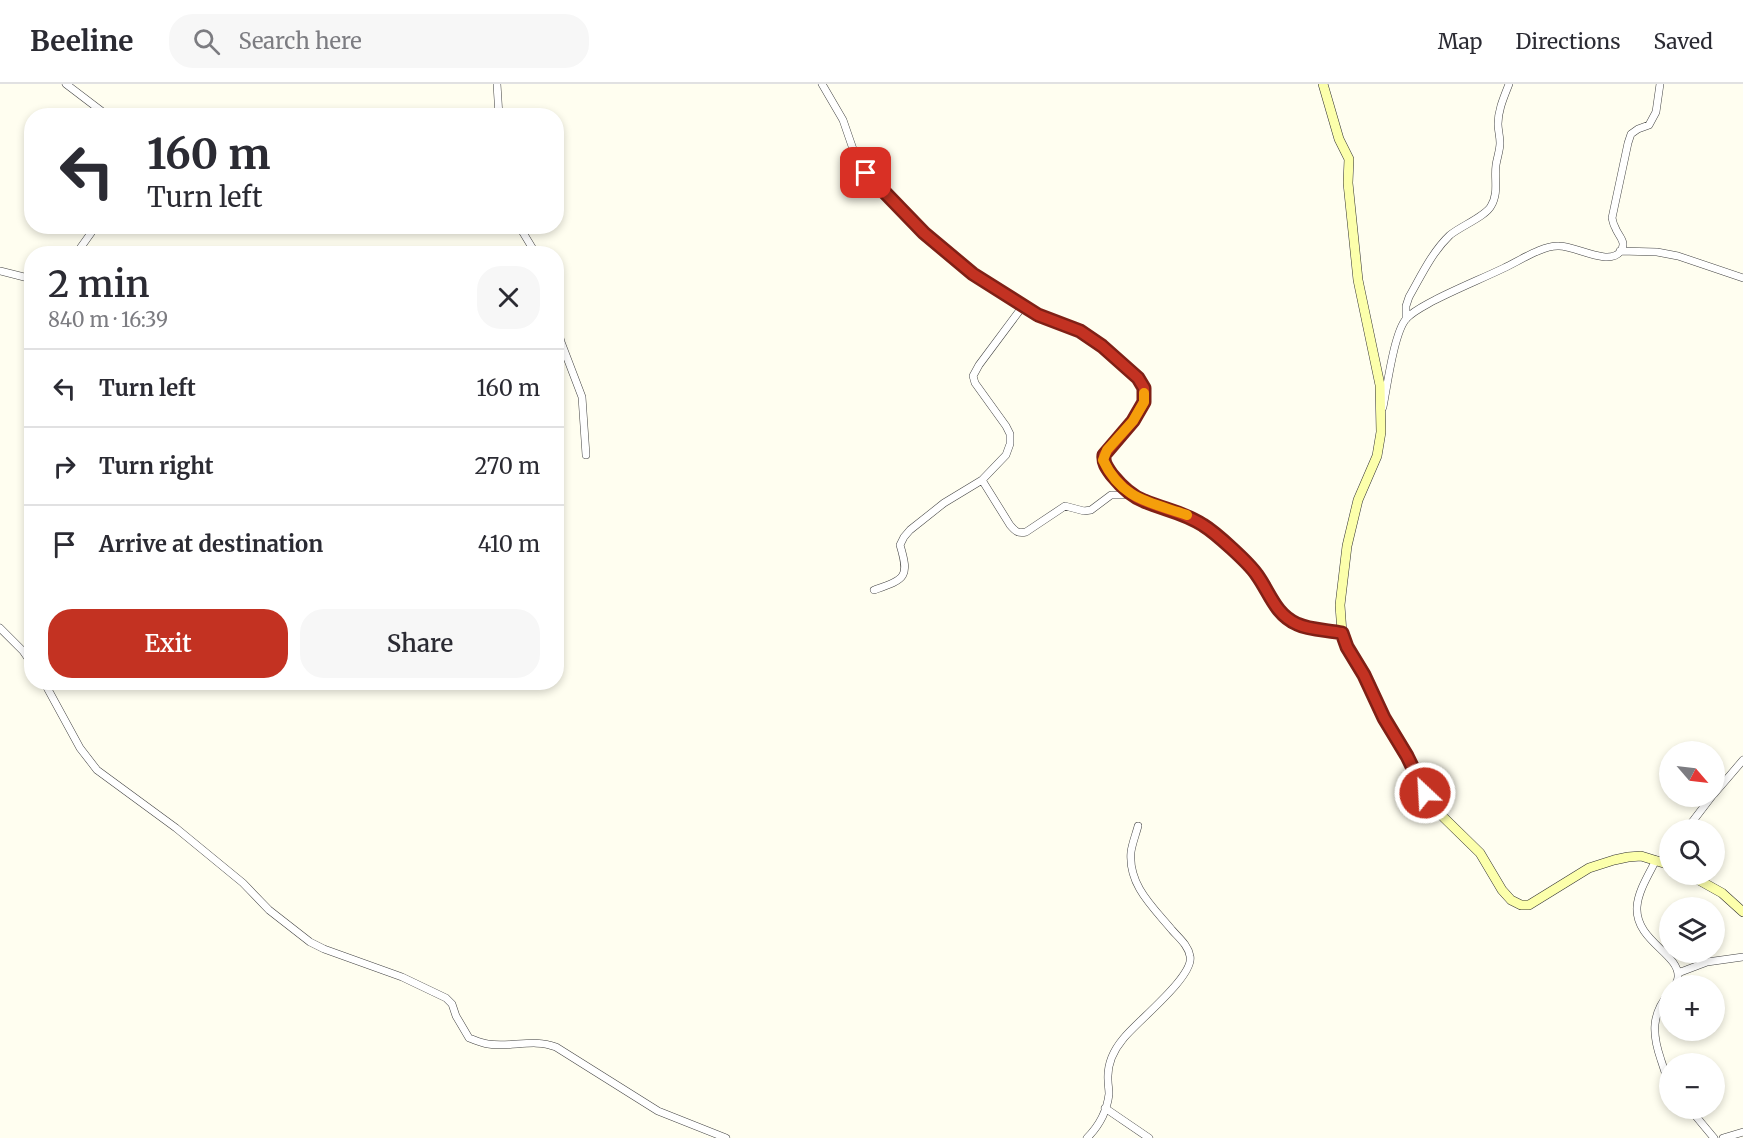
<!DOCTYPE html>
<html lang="en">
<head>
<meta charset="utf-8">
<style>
  :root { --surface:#fff; --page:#f7f7f7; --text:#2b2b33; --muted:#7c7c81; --line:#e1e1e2; --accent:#c33222 }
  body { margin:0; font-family:Merriweather,serif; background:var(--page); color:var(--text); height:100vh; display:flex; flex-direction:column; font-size:22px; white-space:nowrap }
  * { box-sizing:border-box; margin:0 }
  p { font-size:20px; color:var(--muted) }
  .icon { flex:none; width:33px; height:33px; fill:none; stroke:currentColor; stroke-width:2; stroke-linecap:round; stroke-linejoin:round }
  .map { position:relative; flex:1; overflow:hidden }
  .details { position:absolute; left:24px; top:162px; width:540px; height:444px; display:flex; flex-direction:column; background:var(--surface); border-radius:24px; box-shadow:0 3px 9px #0003 }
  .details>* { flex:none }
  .top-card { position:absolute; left:24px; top:24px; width:540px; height:126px; border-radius:24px; box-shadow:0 3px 9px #0003; background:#fff; color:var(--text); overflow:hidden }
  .needle { width:39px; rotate:118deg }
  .controls { position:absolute; left:1659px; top:657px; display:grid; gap:12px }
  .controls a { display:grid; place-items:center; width:66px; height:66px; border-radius:50%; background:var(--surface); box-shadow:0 3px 9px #0003; font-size:30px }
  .pin { position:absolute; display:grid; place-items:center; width:51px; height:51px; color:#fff; margin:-26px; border-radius:12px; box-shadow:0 3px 9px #0006 }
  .me { position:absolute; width:66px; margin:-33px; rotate:335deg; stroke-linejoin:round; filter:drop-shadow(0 0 4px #0008) }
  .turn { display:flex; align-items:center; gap:21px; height:126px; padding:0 24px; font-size:27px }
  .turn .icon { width:78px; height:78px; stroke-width:2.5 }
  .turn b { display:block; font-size:42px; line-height:51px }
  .round { display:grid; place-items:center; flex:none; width:63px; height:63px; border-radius:24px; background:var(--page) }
  .summary { display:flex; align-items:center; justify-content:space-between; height:102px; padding:0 24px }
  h1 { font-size:36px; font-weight:600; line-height:45px }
  .primary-button { display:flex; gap:12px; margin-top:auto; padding:12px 24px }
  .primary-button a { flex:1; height:69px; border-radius:24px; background:var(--accent); color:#fff; font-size:24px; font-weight:600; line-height:69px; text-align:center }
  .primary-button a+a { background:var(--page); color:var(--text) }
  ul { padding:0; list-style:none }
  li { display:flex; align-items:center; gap:18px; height:78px; padding:0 24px; border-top:2px solid var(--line) }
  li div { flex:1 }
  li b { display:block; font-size:22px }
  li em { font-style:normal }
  header { display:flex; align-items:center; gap:36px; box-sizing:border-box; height:84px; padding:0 30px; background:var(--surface); border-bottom:2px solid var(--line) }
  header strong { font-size:28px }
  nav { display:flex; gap:33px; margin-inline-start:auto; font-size:21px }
  .search { width:420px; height:54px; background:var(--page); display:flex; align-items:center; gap:15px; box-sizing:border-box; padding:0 21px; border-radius:24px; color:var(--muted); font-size:22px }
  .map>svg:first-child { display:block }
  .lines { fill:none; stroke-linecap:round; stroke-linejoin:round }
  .street-casing { stroke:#424242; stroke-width:8 }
  .secondary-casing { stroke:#313131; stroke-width:10 }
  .street { stroke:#fff; stroke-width:7 }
  .secondary { stroke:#fcffab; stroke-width:9 }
  .route-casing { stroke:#7f2016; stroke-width:15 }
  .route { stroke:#c33222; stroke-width:10 }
  .slow { stroke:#f59e0b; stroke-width:10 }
</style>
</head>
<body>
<header>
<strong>Beeline</strong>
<div class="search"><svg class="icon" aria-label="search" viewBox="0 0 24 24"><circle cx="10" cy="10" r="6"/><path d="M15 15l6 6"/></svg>Search here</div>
<nav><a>Map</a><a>Directions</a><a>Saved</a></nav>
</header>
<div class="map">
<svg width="1743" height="1054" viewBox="0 0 1743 1054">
  <rect width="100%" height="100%" fill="#fffef0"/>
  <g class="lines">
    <defs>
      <path id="street" d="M66,0L108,32
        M497,0L499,32
        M822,0L843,36L853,65L866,89L924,149L973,190L1008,214L1038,231L1080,247L1103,262L1138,294L1144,304V318L1133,337L1104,371C1103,379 1107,384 1112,391C1139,425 1170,420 1203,441C1211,446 1217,453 1224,459C1235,469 1248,479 1257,491C1270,509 1274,530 1296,540C1309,546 1328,546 1342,549
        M519,142L536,170
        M1620,167L1657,168L1678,172L1743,194
        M76,170L96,142
        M0,187L32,195
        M1406,235V222L1409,213C1421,192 1432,168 1450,151C1461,142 1486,132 1491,122C1499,109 1494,95 1496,81C1497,74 1500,66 1500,59C1500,52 1498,46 1498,40C1498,26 1504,13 1509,0
        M556,238L561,258L582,313L586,371
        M1383,323C1387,303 1394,249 1406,235C1413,227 1424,222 1433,217C1456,205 1481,195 1504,184C1519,177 1543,161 1559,162C1576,162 1608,182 1620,168C1628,158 1618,152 1615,143C1613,140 1613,137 1612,134L1628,59L1631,50L1638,45L1649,41L1656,28L1660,0
        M982,396L1010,441C1015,447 1018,450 1026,448L1065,422L1084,427L1091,426L1111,411H1132
        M874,506C905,495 910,494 900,461L904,453L910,446L944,419L982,396L1006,371L1010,360V350L1006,342L975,299L973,292L979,281L1023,222
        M0,544L23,567L32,580
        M44,598L80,664L97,686L176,744L243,799L269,826L310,858L324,865L402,893L446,914L452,920L456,932L469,954C475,956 481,959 488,960C511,964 533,954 556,963L658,1027L726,1054
        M1714,710L1743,676
        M1686,746L1712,712
        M1656,776C1649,790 1638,807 1637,823C1635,857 1680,870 1678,893C1678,896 1676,899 1675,902
        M1660,778L1670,766
        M1678,889L1707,878L1743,873
        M1670,908C1651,930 1652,950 1661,976C1663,984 1666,991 1670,998
        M1105,1024L1149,1054
        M1689,1024L1714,1054
        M1087,1054C1099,1042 1107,1027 1109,1010C1109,1005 1108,1001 1108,996C1107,980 1113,967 1123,955C1136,938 1195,892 1190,872C1188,861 1179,854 1172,846C1153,823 1128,801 1131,768C1132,760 1136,750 1138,742
        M1723,1054L1743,1048"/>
      <path id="secondary" d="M1323,0L1339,55L1349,75L1348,99L1358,196L1380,301L1381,348L1377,372L1358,416L1347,462L1340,521L1342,549L1347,563L1364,591L1385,634L1407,672L1425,709L1436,726L1480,769L1502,806L1511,816L1521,821H1529L1589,784L1614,776L1628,773L1641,772L1670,781
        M1688,790L1722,809L1743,828"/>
    </defs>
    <use href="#street" class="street-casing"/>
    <use href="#secondary" class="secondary-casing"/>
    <use href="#street" class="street"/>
    <use href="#secondary" class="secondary"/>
  </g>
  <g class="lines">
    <defs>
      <path id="route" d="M866,89L924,149L973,190L1038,231L1080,247L1102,262L1138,294L1144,304V318L1133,337L1104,371C1103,379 1107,384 1112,391C1121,402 1131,412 1144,417C1165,426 1183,428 1203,441C1216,449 1249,479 1257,491C1270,509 1275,530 1297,540C1309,546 1328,546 1342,549L1347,563L1364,591L1384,634L1407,672L1425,709"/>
    </defs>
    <use href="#route" class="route-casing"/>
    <use href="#route" class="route"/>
    <path class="slow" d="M1144,309V318L1133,337L1107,366L1103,376C1122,416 1150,418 1187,431"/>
  </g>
</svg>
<div class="controls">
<a><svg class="needle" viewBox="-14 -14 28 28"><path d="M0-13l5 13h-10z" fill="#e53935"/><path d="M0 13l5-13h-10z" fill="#7c7c81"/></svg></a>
<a><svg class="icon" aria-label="search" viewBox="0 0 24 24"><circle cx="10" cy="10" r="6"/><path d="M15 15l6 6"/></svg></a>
<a><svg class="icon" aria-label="layers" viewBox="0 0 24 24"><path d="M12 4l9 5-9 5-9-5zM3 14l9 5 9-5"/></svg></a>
<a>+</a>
<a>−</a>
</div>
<div class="pin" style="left:866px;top:89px;background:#d93025"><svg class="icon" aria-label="arrive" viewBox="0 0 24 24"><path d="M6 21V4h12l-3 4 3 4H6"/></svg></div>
<svg class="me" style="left:1425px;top:709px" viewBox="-20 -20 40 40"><circle r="17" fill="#c33222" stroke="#fff" stroke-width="3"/><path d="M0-11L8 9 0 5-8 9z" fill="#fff"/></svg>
<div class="top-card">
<div class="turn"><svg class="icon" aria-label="left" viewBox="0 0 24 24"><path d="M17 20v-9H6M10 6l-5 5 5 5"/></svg><div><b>160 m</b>Turn left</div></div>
</div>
<section class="details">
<div class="summary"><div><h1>2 min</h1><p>840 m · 16:39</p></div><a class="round"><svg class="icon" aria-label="close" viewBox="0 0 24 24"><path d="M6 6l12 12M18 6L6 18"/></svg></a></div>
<ul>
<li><svg class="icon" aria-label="left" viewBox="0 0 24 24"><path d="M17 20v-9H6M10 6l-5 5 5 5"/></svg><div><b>Turn left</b></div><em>160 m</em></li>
<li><svg class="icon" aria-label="right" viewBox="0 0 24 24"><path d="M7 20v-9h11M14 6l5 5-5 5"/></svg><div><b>Turn right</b></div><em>270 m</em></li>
<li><svg class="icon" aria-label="arrive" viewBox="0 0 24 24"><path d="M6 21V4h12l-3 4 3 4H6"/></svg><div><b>Arrive at destination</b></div><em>410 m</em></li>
</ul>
<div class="primary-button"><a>Exit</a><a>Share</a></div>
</section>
</div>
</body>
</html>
